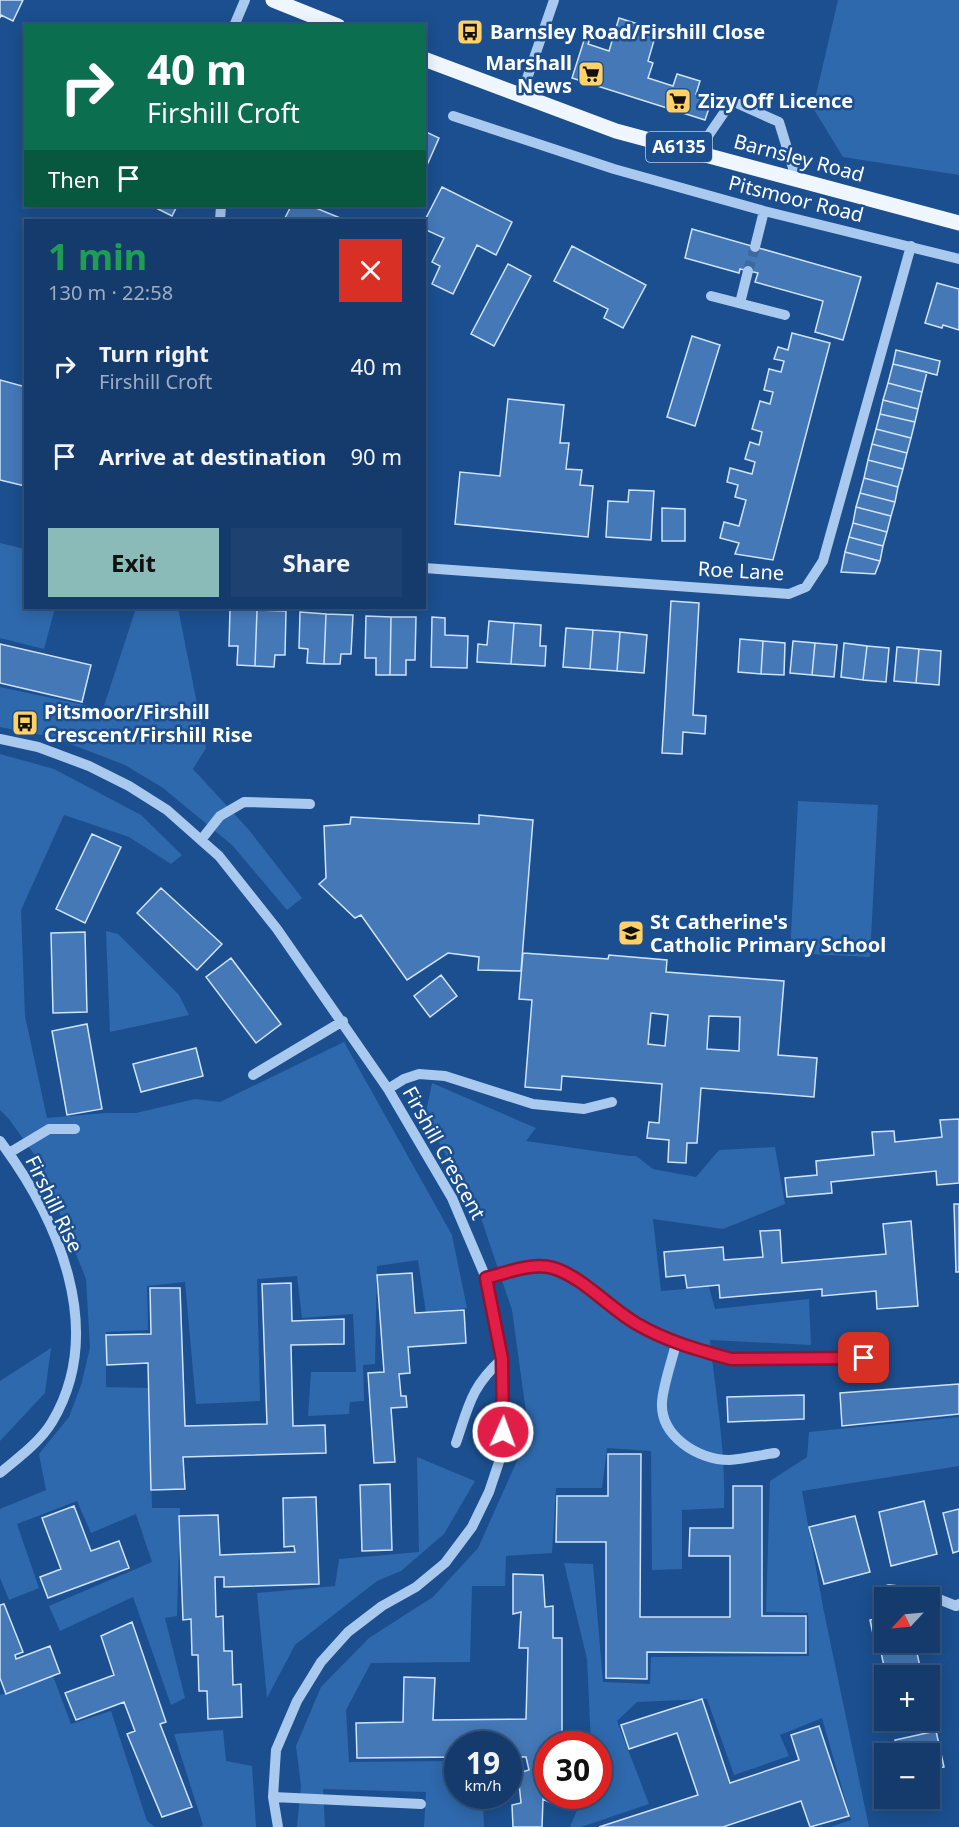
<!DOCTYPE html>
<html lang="en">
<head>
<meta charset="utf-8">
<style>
  :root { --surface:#143b6b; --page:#1d4271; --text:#f1f3f6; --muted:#9dadc1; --line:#33557e; --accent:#8bbbb9 }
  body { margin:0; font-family:"Noto Sans",sans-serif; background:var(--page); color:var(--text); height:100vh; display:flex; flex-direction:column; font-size:22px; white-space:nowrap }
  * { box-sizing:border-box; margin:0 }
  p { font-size:20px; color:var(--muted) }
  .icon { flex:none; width:33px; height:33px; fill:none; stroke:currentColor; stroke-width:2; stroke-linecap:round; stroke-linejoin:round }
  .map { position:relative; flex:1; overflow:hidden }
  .sheet { position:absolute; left:24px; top:219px; width:402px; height:390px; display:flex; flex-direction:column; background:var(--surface); border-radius:0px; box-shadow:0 3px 15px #0003,0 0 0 2px var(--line) }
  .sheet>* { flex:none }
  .hud { position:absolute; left:24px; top:24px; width:402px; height:183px; border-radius:0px; box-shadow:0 3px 15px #0003,0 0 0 2px var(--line); background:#0b6e4f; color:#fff; overflow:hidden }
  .needle { width:39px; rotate:244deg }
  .controls { position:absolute; left:874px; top:1587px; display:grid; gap:12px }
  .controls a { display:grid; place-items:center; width:66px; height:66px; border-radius:0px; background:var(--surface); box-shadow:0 3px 15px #0003,0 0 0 2px var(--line); font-size:30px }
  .speed { position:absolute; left:444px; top:1731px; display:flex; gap:12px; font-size:30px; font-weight:700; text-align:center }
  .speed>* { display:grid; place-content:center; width:78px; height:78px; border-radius:50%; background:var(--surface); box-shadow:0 3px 15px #0003,0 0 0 2px var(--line); line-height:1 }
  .speed small { font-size:15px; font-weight:400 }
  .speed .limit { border:9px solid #d22; background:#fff; color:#111 }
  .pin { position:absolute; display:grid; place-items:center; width:51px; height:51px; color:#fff; margin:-26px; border-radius:12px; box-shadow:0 3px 9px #0006 }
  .me { position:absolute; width:66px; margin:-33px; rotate:2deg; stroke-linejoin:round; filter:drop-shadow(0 0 4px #0008) }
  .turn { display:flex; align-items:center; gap:21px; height:126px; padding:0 24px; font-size:27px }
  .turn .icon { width:78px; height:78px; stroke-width:2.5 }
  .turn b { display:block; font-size:42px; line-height:51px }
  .then { display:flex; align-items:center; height:57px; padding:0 24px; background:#0003; gap:12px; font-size:22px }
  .round { display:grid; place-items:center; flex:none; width:63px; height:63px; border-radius:0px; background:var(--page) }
  .overview { display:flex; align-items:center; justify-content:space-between; height:102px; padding:0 24px }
  h1 { font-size:36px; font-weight:700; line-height:45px; color:#1e9e55 }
  .cta { display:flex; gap:12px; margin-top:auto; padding:12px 24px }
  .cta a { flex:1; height:69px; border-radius:0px; background:var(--accent); color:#111; font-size:24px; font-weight:700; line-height:69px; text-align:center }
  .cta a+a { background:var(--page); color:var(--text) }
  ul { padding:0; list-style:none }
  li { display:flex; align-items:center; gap:18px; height:90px; padding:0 24px }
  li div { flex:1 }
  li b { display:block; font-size:22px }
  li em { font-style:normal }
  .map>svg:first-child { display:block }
  .green { fill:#2e69ad }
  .building { fill:#4478b7; stroke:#cfe3fa; stroke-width:1.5; fill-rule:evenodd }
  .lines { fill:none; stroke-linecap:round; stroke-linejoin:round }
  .minor-tunnel { stroke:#3d69a0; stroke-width:10; stroke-dasharray:10 5; stroke-linecap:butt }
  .minor { stroke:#a9c9ee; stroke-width:10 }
  .major { stroke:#f0f6ff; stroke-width:15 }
  .route-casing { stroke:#92132f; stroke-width:15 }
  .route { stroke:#e11d48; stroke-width:10 }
  .labels { text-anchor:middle; stroke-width:5; stroke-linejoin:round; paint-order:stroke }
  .shield { fill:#1b4f8f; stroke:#bbcadd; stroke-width:1.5 }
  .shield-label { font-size:18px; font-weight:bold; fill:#fff }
  .poi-label { font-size:20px; font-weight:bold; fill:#fff; stroke:#1b4f8f; text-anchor:start }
  .street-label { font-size:20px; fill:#fff; stroke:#1b4f8f }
</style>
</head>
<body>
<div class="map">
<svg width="959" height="1827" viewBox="0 0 959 1827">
  <rect width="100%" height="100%" fill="#1b4f8f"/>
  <path class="green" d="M838,0H959V175L843,157L813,108Z
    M0,543L25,549L26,608H55L44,649L0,638Z
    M136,608H178L206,748L193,769L249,830L302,898L287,910L232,845L163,788L125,765L52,737L0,727V687L103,709Z
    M0,754L54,769L141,815L182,855L171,864L129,837L64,815L21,910L25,1016L47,1118L106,1113H136L195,1099L220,1102L344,1042L452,1235L467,1308L426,1313L418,1260L377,1266L375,1364L363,1365L364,1401L350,1402L349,1414L308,1416L311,1372H356L353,1314L302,1318L297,1276L257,1279L260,1401L196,1404L185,1282L147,1286L148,1330L106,1332V1387L149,1388L152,1508H180L177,1616L165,1618L185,1698L171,1705L133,1597L60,1631L49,1606L152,1562L136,1514L91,1533L77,1501L17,1524L39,1588L9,1600L0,1578V1509L46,1490L39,1454L69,1417L81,1385L90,1348L86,1279L44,1174L34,1154L9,1119L0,1110Z
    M798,801L878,805L870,957L790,953Z
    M106,931L118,934L179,995L189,1015L110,1032Z
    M432,1083L536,1128L526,1141L629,1156H636L653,1169L696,1177L719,1150L775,1147L785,1204L723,1229L653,1219L661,1291L709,1287L715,1309L809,1299L811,1345L710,1340C716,1396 726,1452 724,1508L682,1510V1569L652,1570L651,1451L607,1448L602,1488H556L552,1553L506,1556L505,1586H472L470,1662L371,1663L346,1710L349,1762L457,1761L458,1796H507L506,1803H483L484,1827H424L426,1792L323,1789L325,1827H297L301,1786L296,1746L321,1687L369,1638L433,1597L478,1548L529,1434L512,1310L481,1218L425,1117Z
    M51,1348L45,1393L0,1441V1381Z
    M959,1417V1466L802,1491L824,1612L869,1827H830L851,1820L822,1718L780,1735L789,1756L734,1775L707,1699L637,1702L617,1721L649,1804L581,1827H570L583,1796H598V1744H591L587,1659L564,1563L593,1564L603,1682L650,1684L651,1657L809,1656L808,1613L766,1612L770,1481L807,1457L809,1432Z
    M417,1457L475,1481L444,1534L401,1571L377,1581L295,1645L267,1698L257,1593L335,1586L339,1559L419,1552Z
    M53,1676L71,1724L111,1711L147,1821L155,1827H0V1695Z
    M223,1730L226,1761L252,1766L256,1827H200L203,1825L174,1734Z"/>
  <path class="building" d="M0,0H23L13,21L1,15L0,18Z
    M619,18L657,30L648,61L653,63L648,78L673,86L677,74L700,81L696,94L712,99L705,120L572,78L587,31L592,33L588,44L609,51Z
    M424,131L439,138L424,172Z
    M442,187L512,222L496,255L477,245L453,294L432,284L440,266L432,262L444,238L424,229V222Z
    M152,206H177L172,216Z
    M291,206H311L345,220H284Z
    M692,229L861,277L843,340L815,332L823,301L755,282L758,273L740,269L739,273L685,258Z
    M572,246L646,285L623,328L604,318L608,309L554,281Z
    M508,264L531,276L494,346L471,334Z
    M937,283L959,289V330L943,325L942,328L925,323Z
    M792,333L830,343L773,560L735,554L739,543L720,538L724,522L739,526L746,500L735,497L738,485L727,482L730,468L752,474L755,462L745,459L750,442L759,445L762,432L752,429L760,401L770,404L773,392L764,390L769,369L781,372L784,361L774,359L778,347L788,350Z
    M692,336L720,345L695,426L667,417Z
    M896,350L940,361L937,375L893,364Z
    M893,364L927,372L922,392L888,383Z
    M0,380L26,387L25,486L0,480Z
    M888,383L922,392L918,409L883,400Z
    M508,399L564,405L560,443H569L566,469L582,470L580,485L593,486L588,537L455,524L460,472L500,476Z
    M883,400L918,409L915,422L880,414Z
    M880,414L915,422L911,438L876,429Z
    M876,429L911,438L907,453L872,444Z
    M872,444L907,453L903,469L868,460Z
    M868,460L903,469L898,487L864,478Z
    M864,478L898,487L895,502L860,493Z
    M629,490L654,491L651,540L606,537L608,501L628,502Z
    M860,493L895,502L891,516L856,507Z
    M856,507L891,516L887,532L853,523Z
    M662,508L685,509V541H662Z
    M853,523L887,532L883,546L849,537Z
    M849,537L883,546L880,561L845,552Z
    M845,552L880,561L875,574L841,572Z
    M671,601L699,603L693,715L706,716L705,734L683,732L682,754L662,753Z
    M230,609L257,610L255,666L237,665L238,646H229Z
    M257,610L286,611L285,655H275L274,667L255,666Z
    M300,612L326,614L324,664L307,663L308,649L299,648Z
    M326,614L353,615L351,654H341L340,664H324Z
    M366,616L391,617L390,675H376V658H365Z
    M391,617H416L415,660H406V675H390Z
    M432,617L445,618V635L468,636L467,668L431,667Z
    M489,621L514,623L511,664L477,662L478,644L487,645Z
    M514,623L541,625L540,646H546L545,666L511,664Z
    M566,628L593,630L590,669L563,667Z
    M593,630L620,632L617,671L590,669Z
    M620,632L647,635L644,673L617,671Z
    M740,639L763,641L761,674L738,672Z
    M763,641L785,643L784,675L761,674Z
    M793,641L815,643L812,675L790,673Z
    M815,643L837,645L834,677L812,675Z
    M844,643L867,646L863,680L841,677Z
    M0,644L91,665L82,702L0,683Z
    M867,646L889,648L886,682L863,680Z
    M897,647L919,649L916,683L894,681Z
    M919,649L941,651L939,685L916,683Z
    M479,815L533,820L521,971L478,970L479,957L448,953L407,980L361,915L355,918L319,884L326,878L324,826L350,824L351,817L479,824Z
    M92,834L121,847L85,923L56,909Z
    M161,888L222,944L197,970L137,913Z
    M85,932L87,1012L53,1013L51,933Z
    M523,953L608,959L609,955L667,960L666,972L784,981L778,1055L817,1058L814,1097L701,1088L697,1143H687L686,1163L668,1162L669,1140L647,1138L649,1122L659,1123L662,1084L562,1076L561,1090L525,1087L532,1000L519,999ZM651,1013L668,1015L665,1046L648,1044ZM709,1016L740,1017L739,1051L707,1049Z
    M231,958L281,1024L256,1043L206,977Z
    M441,975L457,996L430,1017L414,996Z
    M87,1024L102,1109L67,1115L52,1031Z
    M196,1048L203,1076L141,1092L133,1064Z
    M959,1119V1183L937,1185L936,1171L831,1182L832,1193L787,1197L785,1178L817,1175L816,1161L874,1155L872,1132L894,1131L895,1142L942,1137L940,1120Z
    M954,1204H959V1272H956Z
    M911,1221L918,1306L877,1309L876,1291L822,1296V1289L720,1298L719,1285L687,1288L685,1275L666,1277L664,1252L723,1247L724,1260L763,1257L760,1231L780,1230L782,1263L886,1254L883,1224Z
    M412,1273L415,1313L464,1310L466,1343L408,1347L410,1373L399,1374L401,1396H406L407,1407L391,1408L395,1462L374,1463L368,1373L384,1372L377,1275Z
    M291,1283L292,1321L344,1319V1344L291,1345L293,1426L325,1425L326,1453L183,1457L185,1489L151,1490L148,1363L107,1365L106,1335L151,1334L150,1288H180L185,1426L267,1424L262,1284Z
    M959,1384V1414L842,1426L840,1393Z
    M804,1395V1419L728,1422L727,1397Z
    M608,1454H641L640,1617H730V1556H689L690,1528H733V1486H762V1616H806V1653L647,1652V1679L606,1678V1542H556L557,1496H608Z
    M390,1484L392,1550L362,1551L360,1485Z
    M316,1497L319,1584L224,1587V1577H215L216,1617L223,1616L224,1651H232L233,1685L241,1684L242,1717L208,1719L207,1691H199L198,1655H192L191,1619L183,1620L179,1516L218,1515L220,1555L295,1552L294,1546L284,1547L283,1498Z
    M924,1501L937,1554L891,1566L879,1512Z
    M74,1506L91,1551L119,1541L129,1568L48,1598L40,1577L61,1569L42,1518Z
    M959,1509V1551L953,1553L943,1513Z
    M855,1516L870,1572L824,1584L809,1527Z
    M513,1574L543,1575L545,1607L553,1606V1638H562V1744H548V1796H552L551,1803L543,1799L542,1827H513L512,1805L521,1803L518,1773L529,1770L526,1757H508V1744H458V1757L357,1758L356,1723L403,1722L404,1677L435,1678L433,1720L526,1719L528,1648H519L521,1612L513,1614Z
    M4,1604L23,1652L15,1655L16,1659L50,1646L60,1673L6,1694L0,1678V1605Z
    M885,1617V1641L875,1643L870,1620Z
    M132,1622L166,1722L160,1724L192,1807L162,1817L127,1734L135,1731L124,1702L76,1720L65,1693L114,1675L101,1636Z
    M915,1644L922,1676H886L881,1652Z
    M702,1699L730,1783L799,1760L791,1735L819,1726L849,1816L810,1827L801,1801L723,1827H599L698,1795L677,1733L629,1749L621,1725Z
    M930,1713L932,1723L899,1731L897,1720H930Z
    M936,1731L944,1767L930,1770V1754H898L895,1740Z"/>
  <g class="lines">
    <path class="minor-tunnel" d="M748,271L755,247"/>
    <path class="minor" d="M234,26L245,0
      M521,96L554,0
      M453,116L614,169L764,211L959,259
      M697,152L732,101L779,122L797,181
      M220,220L221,206
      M755,247L764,211
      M711,296L785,315
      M740,303L748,271
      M424,568L789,594L806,587L823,561L911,246
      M0,739L38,747L89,766L129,786L167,810L219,856L277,929L388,1089L452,1198L486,1278L502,1359L504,1412L502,1453L489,1492L472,1527L445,1563L416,1587L382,1606L348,1632L321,1662L297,1701L276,1750L273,1797L278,1827
      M201,840L220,816L244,802L310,804
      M253,1075L343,1021
      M388,1089L404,1079L419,1074L445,1076L533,1104L584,1109L612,1102
      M0,1141C58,1219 107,1330 52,1422C40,1442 18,1458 0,1473
      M9,1153L49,1129H75
      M486,1278L532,1267H552L570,1276L636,1324L676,1344L731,1359L884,1358
      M676,1344C672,1360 663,1386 662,1402C660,1436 698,1460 729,1460C744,1459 760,1455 775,1453
      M456,1443C469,1405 471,1387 502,1359
      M889,1589L926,1594L956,1606L959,1604
      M273,1797L421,1804"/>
    <path class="major" d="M273,0L338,26
      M424,59L616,131L959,223"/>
  </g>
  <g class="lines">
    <defs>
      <path id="route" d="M503,1432L502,1359L486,1278C506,1273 533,1262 553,1268C583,1277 609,1308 637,1324C666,1341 698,1350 731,1359L864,1358"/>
    </defs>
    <use href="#route" class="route-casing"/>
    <use href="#route" class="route"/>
  </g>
  <defs>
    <symbol id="bus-square" viewBox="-11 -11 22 22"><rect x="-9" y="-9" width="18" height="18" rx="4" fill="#ffd166" stroke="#1b4f8f"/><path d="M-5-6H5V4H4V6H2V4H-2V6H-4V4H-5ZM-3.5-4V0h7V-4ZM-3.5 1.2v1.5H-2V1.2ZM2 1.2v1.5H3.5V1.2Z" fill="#111"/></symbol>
    <symbol id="supermarket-square" viewBox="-11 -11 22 22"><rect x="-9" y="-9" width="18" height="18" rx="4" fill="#ffd166" stroke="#1b4f8f"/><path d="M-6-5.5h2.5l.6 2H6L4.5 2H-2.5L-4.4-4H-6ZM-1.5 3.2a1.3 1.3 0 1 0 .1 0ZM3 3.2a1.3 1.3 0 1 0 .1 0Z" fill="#111"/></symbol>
    <symbol id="school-square" viewBox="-11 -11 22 22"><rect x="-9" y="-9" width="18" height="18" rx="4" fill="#ffd166" stroke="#1b4f8f"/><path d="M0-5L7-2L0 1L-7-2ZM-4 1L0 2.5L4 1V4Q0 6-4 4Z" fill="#111"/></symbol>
  </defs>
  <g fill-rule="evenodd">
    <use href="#bus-square" x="455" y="17" width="30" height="30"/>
    <use href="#supermarket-square" x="576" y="59" width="30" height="30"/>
    <use href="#supermarket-square" x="663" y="86" width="30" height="30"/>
    <use href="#bus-square" x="10" y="708" width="30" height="30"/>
    <use href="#school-square" x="616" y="918" width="30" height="30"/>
  </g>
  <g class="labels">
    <rect class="shield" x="646" y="132" width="66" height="30" rx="4.5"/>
    <g class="shield-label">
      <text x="679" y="153">A6135</text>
    </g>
    <g class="poi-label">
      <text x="490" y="39">Barnsley Road/Firshill Close</text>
      <text x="572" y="70" text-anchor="end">Marshall<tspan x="572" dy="23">News</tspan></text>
      <text x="698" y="108">Zizy Off Licence</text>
      <text x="44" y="719">Pitsmoor/Firshill<tspan x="44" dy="23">Crescent/Firshill Rise</tspan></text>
      <text x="650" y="929">St Catherine's<tspan x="650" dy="23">Catholic Primary School</tspan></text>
    </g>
    <g class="street-label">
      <text transform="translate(799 158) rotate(15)" y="7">Barnsley Road</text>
      <text transform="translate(796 199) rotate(14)" y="7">Pitsmoor Road</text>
      <text transform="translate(741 571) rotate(3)" y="7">Roe Lane</text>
      <text transform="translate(444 1153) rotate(61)" y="7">Firshill Crescent</text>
      <text transform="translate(54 1204) rotate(64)" y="7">Firshill Rise</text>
    </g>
  </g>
</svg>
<div class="controls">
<a><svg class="needle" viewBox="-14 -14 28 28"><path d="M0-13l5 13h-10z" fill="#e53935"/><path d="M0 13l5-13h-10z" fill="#9dadc1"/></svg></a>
<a>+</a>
<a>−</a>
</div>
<div class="speed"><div>19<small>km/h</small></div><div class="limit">30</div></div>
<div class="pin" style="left:864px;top:1358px;background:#d93025"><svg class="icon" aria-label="arrive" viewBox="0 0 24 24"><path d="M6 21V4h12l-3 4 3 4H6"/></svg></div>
<svg class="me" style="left:503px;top:1432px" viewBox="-20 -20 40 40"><circle r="17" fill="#e11d48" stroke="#fff" stroke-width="3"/><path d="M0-11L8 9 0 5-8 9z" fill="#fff"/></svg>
<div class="hud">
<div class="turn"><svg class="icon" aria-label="right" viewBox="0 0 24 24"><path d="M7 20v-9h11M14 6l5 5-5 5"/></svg><div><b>40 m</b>Firshill Croft</div></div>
<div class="then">Then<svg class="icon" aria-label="arrive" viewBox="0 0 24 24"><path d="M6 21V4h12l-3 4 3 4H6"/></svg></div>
</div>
<section class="sheet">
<div class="overview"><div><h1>1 min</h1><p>130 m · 22:58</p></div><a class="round" style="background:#d93025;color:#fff"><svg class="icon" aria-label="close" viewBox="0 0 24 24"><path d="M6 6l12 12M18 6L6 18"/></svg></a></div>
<ul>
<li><svg class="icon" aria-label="right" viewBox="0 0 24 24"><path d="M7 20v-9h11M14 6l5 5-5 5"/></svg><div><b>Turn right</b><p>Firshill Croft</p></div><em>40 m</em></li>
<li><svg class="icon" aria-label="arrive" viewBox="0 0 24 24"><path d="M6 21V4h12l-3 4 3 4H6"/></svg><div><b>Arrive at destination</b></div><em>90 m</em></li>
</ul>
<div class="cta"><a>Exit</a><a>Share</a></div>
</section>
</div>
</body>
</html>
